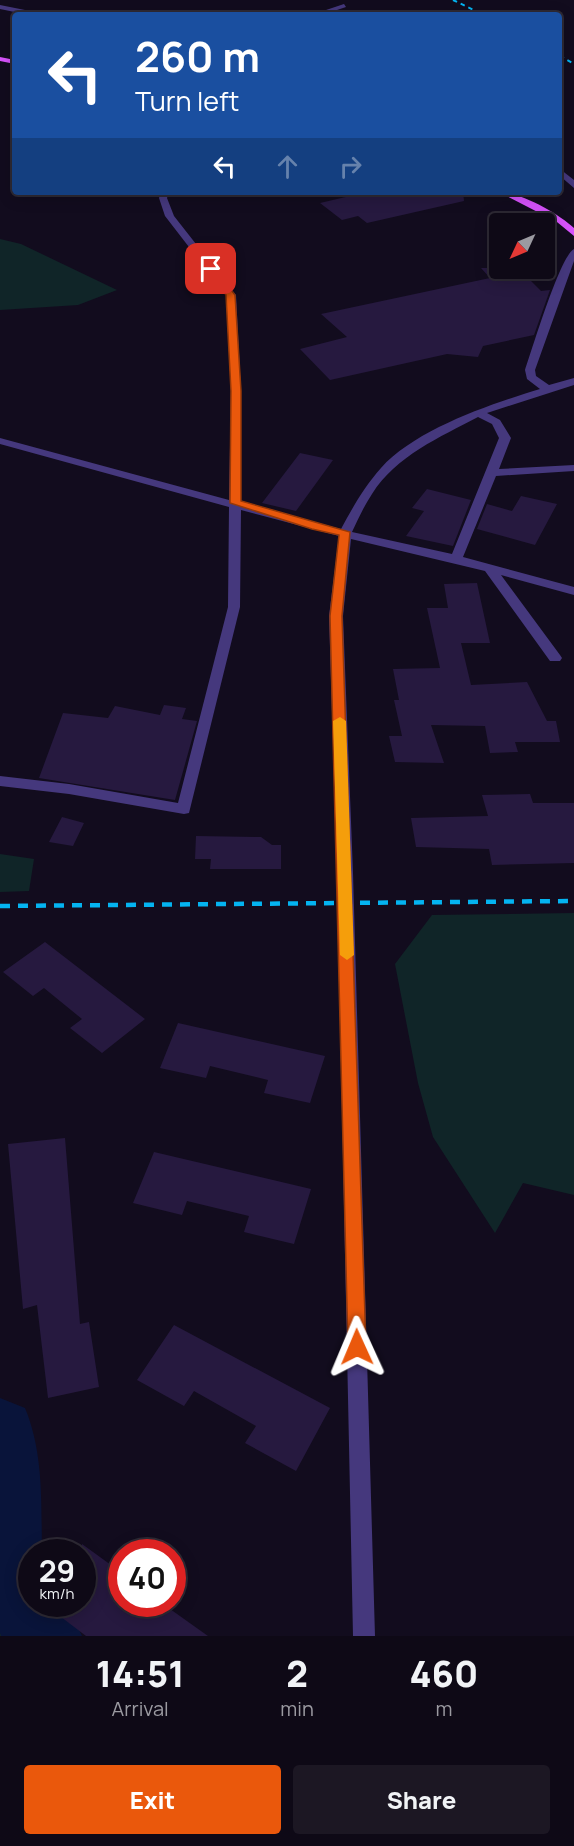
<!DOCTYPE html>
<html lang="en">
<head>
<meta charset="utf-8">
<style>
  :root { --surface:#0e0916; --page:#1c1723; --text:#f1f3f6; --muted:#9b9aa1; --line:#2e2a35; --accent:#ea580c }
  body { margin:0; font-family:Manrope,sans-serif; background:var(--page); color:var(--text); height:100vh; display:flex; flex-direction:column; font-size:22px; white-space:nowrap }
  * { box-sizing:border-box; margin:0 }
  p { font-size:20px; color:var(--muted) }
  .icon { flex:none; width:33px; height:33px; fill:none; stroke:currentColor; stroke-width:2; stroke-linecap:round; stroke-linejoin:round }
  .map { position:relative; height:1636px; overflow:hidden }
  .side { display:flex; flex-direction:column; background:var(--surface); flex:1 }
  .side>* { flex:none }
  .top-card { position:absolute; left:12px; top:12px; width:550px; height:183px; border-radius:6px; box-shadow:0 3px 15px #0003,0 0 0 2px var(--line); background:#1a4fa0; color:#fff; overflow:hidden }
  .needle { width:39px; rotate:226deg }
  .tools { position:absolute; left:489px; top:213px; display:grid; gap:12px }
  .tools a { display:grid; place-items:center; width:66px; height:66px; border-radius:6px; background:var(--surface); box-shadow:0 3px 15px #0003,0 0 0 2px var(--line); font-size:30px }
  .speed { position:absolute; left:18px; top:1539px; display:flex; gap:12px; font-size:30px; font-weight:700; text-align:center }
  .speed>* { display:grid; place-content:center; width:78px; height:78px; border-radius:50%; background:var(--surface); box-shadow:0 3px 15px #0003,0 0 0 2px var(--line); line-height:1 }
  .speed small { font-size:15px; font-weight:400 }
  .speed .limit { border:9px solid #d22; background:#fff; color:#111 }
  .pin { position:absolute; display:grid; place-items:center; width:51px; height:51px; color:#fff; margin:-26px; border-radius:12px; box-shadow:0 3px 9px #0006 }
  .me { position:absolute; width:66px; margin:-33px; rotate:359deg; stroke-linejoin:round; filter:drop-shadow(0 0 4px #0008) }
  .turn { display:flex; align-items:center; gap:21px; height:126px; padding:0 24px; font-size:27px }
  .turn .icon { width:78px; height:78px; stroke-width:2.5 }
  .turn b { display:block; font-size:42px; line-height:51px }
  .lanes { display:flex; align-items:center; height:57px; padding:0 24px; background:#0003; justify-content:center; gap:30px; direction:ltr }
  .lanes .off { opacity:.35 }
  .eta { display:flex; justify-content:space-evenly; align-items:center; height:102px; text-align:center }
  .eta b { font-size:36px; font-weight:800; line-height:42px }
  .button { display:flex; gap:12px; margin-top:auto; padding:12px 24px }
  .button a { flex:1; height:69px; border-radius:6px; background:var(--accent); color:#fff; font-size:24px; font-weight:800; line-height:69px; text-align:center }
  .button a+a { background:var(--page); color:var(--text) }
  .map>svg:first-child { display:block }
  .green { fill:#102528 }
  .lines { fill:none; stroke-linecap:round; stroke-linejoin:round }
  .river { fill:#09143a; fill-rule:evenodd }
  .building { fill:#26193f }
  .minor { fill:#45387d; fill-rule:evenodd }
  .major { fill:#d753fc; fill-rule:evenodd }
  .rail-far1 { stroke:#04b4f1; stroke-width:2; stroke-dasharray:4.5 4; stroke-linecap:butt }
  .rail { stroke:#04b4f1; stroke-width:4.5; stroke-dasharray:10 8; stroke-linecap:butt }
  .route { fill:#ea580c; stroke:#983908; stroke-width:1.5 }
  .slow { fill:#f59e0b }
</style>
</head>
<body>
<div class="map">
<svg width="574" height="1636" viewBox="0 0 574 1636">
  <rect width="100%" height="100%" fill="#120c1e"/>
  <path class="green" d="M0,239L21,244L117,290L78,305L0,310Z
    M0,854L34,859L29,891L0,892Z
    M574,913V1195L523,1183L495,1233L433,1137L418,1083L395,964L432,915Z
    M0,1526L21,1586L31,1599L32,1604H35L61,1636H0Z"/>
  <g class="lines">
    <path class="river" d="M0,1398L25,1408C44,1454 41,1503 42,1552H32V1604H67L82,1636H1L0,1633Z"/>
  </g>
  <path class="building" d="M367,192H463L464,201L367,223L358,216L342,220L320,203Z
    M481,268H518L541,291L550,290L534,335L483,346L478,357L447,354L330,380L300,349L347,337L321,314L490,278Z
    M300,453L333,460L296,511L262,503Z
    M427,489L471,500L453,546L406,536L424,511L412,508Z
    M521,496L557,504L535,545L477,529L487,504L512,511Z
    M477,583L490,643H461L471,685L527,682L547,721H556L560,742H515L518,752L490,753L485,726L431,725L444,763L395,762L389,736H402L394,700H399L393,669L440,668L427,608H448L444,584Z
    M164,705L186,708L182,719L197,721L175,800L39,778L63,713L108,718L115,706L160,715Z
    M530,794L533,803H574V863L492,865L489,849L416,847L411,818L488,816L482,795Z
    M62,817L84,823L73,846L49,842Z
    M196,836L261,837L272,845H281V869H210L211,859H195Z
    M45,942L145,1019L102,1053L70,1028L82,1019L44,988L33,996L3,972Z
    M178,1023L325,1056L310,1103L264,1093L268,1080L210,1066L206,1078L160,1068Z
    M65,1138L80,1324L89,1322L99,1387L48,1398L37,1305L23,1309L8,1144Z
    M154,1152L311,1189L294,1244L244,1232L249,1216L187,1201L182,1215L133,1203Z
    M174,1325L330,1408L296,1471L245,1443L256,1426L194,1391L184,1406L137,1380Z
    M82,1544L122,1573V1604H163L208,1636H86L44,1604H82Z"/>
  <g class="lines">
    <path class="minor" d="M344,4L346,7L322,15H311Z
      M0,5L40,13L44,15H29L0,9Z
      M560,169L574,180V188L560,176Z
      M161,192H169L167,198L174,216L236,295L241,391V503L341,529C353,507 364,487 381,468C416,429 491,404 540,389L527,379L525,370C532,350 560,256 574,249V261L535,370L536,376L549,385L574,378V385L487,413L500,420L511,438L499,469L574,465V471L496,476L463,557L574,587V595L501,575L560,655L562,658L560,661H550L485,571L351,539L343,616L353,873L375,1636H353L337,873L329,616L339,536L241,510L240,607L189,813L184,814L69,794L0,786V776L69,784L178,803L228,607L229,507L0,444V438L229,500L231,391L226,295L165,216L159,198ZM478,417L492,424L499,438L452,554L352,532C358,519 364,506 372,494C396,456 440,437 478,417Z"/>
    <path class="major" d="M0,57L15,60V64L0,61Z
      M499,192C520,192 558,213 574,228V236L557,222Z"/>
    <path class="rail-far1" d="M453,0L484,15
      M560,56L574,64"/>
    <path class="rail" d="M0,906L574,901"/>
  </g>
  <path class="route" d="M208,267H214L235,295L241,391V501L350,532L342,616L366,1347L363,1353L357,1356L350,1353L348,1347L330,616L339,535L312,529L230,503L231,391L226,295Z"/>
  <path class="slow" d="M340,717L346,721L354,955L347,960L340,955L333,721Z"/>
</svg>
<div class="tools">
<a><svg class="needle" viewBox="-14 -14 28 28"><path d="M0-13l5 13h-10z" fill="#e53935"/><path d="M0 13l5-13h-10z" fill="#9b9aa1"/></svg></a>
</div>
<div class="speed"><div>29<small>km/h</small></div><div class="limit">40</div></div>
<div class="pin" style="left:211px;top:269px;background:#d93025"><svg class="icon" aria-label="arrive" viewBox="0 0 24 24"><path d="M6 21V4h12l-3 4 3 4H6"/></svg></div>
<svg class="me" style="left:357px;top:1347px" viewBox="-20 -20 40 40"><path d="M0-17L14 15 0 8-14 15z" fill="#ea580c" stroke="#fff" stroke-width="4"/></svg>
<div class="top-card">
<div class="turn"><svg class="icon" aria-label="left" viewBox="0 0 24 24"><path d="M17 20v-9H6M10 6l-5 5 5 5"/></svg><div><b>260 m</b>Turn left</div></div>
<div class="lanes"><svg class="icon" aria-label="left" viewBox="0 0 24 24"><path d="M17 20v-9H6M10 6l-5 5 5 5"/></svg><svg class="icon off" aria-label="ahead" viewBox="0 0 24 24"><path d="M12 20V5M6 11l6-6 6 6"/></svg><svg class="icon off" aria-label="right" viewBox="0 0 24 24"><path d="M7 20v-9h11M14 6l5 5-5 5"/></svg></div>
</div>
</div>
<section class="side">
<div class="eta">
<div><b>14:51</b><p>Arrival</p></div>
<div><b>2</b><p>min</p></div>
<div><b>460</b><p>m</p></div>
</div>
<div class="button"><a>Exit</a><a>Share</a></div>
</section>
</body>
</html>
